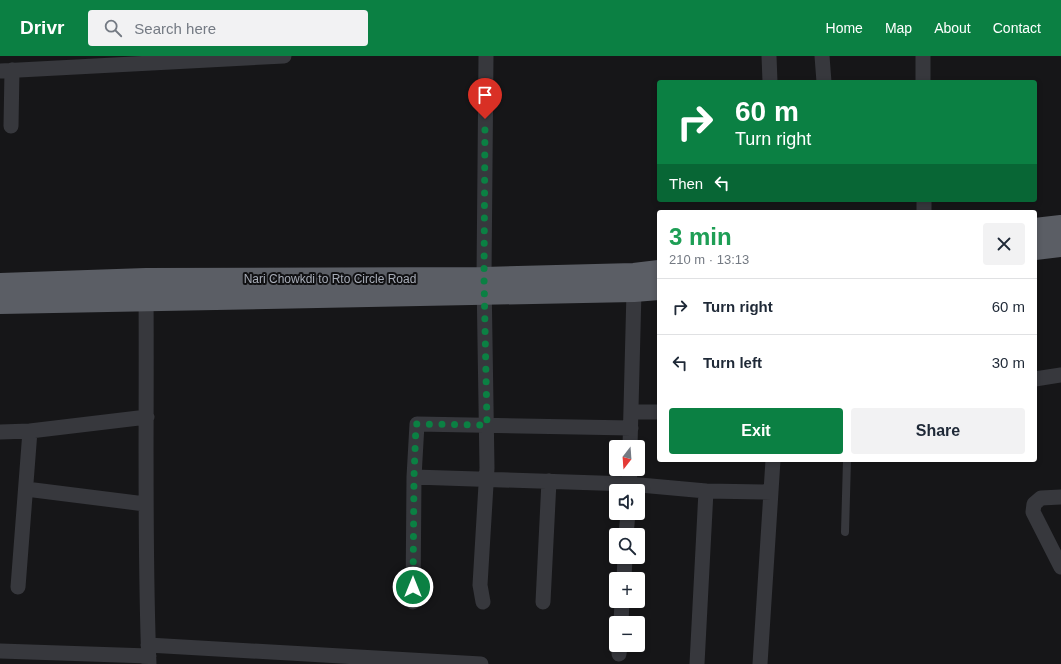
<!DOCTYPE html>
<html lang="en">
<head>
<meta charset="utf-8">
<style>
  :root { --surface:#fff; --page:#f2f2f3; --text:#1f2937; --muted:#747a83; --line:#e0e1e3; --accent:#0b8043 }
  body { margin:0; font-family:Helvetica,sans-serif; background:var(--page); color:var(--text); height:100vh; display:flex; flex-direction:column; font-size:15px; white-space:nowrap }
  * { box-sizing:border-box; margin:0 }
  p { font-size:13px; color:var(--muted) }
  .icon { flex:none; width:22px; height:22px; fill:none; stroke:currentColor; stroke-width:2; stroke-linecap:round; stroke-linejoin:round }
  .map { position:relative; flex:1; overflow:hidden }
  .side { position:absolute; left:657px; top:154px; width:380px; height:252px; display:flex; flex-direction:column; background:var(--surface); border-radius:4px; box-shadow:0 2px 6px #0003 }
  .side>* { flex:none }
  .hud { position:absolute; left:657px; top:24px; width:380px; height:122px; border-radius:4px; box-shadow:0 2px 6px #0003; background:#0b8043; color:#fff; overflow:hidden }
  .needle { width:26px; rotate:197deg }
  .fabs { position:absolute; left:609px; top:384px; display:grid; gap:8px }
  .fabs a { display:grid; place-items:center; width:36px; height:36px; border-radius:4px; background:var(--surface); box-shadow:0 2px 6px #0003; font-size:20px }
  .pin { position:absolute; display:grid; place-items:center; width:34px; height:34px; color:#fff; margin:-41px -17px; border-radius:50% 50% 50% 0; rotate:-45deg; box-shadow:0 0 4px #0007 }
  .pin .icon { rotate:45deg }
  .me { position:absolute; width:44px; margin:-22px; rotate:0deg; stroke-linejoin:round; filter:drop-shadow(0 0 3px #0008) }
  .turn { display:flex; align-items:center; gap:14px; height:84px; padding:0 12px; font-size:18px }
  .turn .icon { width:52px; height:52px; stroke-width:2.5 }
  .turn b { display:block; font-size:28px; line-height:34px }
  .then { display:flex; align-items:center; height:38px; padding:0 12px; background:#0003; gap:8px; font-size:15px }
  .round { display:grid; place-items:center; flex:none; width:42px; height:42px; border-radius:4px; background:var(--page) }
  .head { display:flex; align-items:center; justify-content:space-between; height:68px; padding:0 12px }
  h1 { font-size:24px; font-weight:700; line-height:30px; color:#1e9e55 }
  .action { display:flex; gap:8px; margin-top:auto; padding:8px 12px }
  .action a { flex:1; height:46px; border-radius:4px; background:var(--accent); color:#fff; font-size:16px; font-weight:700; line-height:46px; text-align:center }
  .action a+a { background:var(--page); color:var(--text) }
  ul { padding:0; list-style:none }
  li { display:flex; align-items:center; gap:12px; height:56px; padding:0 12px; border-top:1px solid var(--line) }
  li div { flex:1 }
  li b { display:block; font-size:15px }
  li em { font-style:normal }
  header { display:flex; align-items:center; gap:24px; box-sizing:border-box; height:56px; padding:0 20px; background:var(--accent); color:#fff }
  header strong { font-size:19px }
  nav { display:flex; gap:22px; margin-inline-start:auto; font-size:14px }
  .search { width:280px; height:36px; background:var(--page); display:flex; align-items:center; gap:10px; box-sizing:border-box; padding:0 14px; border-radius:4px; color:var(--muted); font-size:15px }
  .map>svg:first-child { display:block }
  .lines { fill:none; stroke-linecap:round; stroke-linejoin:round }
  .service { stroke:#37383d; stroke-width:8 }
  .minor { stroke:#37383d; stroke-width:15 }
  .trunk { stroke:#5b5e65; stroke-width:22 }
  .route { stroke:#0b8043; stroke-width:7; stroke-dasharray:0 12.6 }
  .labels { text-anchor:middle; stroke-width:4; stroke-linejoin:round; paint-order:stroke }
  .street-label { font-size:12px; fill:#a8adb8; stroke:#111113 }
</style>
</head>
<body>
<header>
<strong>Drivr</strong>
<div class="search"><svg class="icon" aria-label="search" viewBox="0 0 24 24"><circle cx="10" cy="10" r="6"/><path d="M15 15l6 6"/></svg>Search here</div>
<nav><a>Home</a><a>Map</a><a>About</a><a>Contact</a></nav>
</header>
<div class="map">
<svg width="1061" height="608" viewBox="0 0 1061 608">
  <rect width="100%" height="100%" fill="#161618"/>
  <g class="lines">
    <path class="service" d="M845,476L847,404"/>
    <path class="minor" d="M769,0L770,26
      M822,0L824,26
      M923,0V26
      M0,15L284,0
      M11,70L12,14
      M924,144V156
      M146,235C147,359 144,484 149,608
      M1035,323L1061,319
      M631,356H659
      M0,376L30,375
      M630,391L634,235
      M414,421L417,368L631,372
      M26,433L145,448
      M629,435L630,413
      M1061,441L1041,442L1034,448L1033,456L1061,511
      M626,479L628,457
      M624,523L625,501
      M18,531L30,375L147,361
      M413,546L414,421L629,428L706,435
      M483,546L480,529L487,412L484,222L486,0
      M543,546L549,425
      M621,567L622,545
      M148,589L481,608
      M0,595L149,600
      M619,598L620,589
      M697,608L706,435L771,436
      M760,608L773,404"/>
    <path class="trunk" d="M1035,173L1061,170
      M1035,193L1061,190
      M0,228L146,223L484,222L634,218L659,215
      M0,247L634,235L659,233"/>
  </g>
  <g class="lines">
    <path class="route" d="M413,531L414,421L416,368L487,369L484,222L485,63"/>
  </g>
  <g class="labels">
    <g class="street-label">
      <text x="330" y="227">Nari Chowkdi to Rto Circle Road</text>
    </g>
  </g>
</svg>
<div class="fabs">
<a><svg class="needle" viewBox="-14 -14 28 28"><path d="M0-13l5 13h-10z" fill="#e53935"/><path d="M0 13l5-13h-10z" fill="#747a83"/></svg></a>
<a><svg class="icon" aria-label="sound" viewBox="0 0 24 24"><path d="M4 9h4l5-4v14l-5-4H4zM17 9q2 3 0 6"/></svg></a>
<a><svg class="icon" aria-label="search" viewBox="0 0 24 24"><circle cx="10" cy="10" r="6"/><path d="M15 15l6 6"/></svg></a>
<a>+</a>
<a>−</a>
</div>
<div class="pin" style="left:485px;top:63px;background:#d93025"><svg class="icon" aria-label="arrive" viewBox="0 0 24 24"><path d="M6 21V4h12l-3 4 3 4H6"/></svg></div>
<svg class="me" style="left:413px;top:531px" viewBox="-20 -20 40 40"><circle r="17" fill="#0b8043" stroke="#fff" stroke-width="3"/><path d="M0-11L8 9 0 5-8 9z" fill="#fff"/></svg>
<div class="hud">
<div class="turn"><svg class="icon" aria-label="right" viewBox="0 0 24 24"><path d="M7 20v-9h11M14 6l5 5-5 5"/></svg><div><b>60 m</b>Turn right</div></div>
<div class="then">Then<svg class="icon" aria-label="left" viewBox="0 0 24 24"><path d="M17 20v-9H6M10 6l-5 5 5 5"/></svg></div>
</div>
<section class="side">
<div class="head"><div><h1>3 min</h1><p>210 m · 13:13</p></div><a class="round"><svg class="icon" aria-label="close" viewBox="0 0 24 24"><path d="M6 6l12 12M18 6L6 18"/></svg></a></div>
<ul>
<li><svg class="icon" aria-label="right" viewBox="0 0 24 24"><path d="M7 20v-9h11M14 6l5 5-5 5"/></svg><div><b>Turn right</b></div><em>60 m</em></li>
<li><svg class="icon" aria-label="left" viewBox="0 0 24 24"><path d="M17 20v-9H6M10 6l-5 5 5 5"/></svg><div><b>Turn left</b></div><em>30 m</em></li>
</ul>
<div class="action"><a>Exit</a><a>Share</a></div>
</section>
</div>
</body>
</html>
